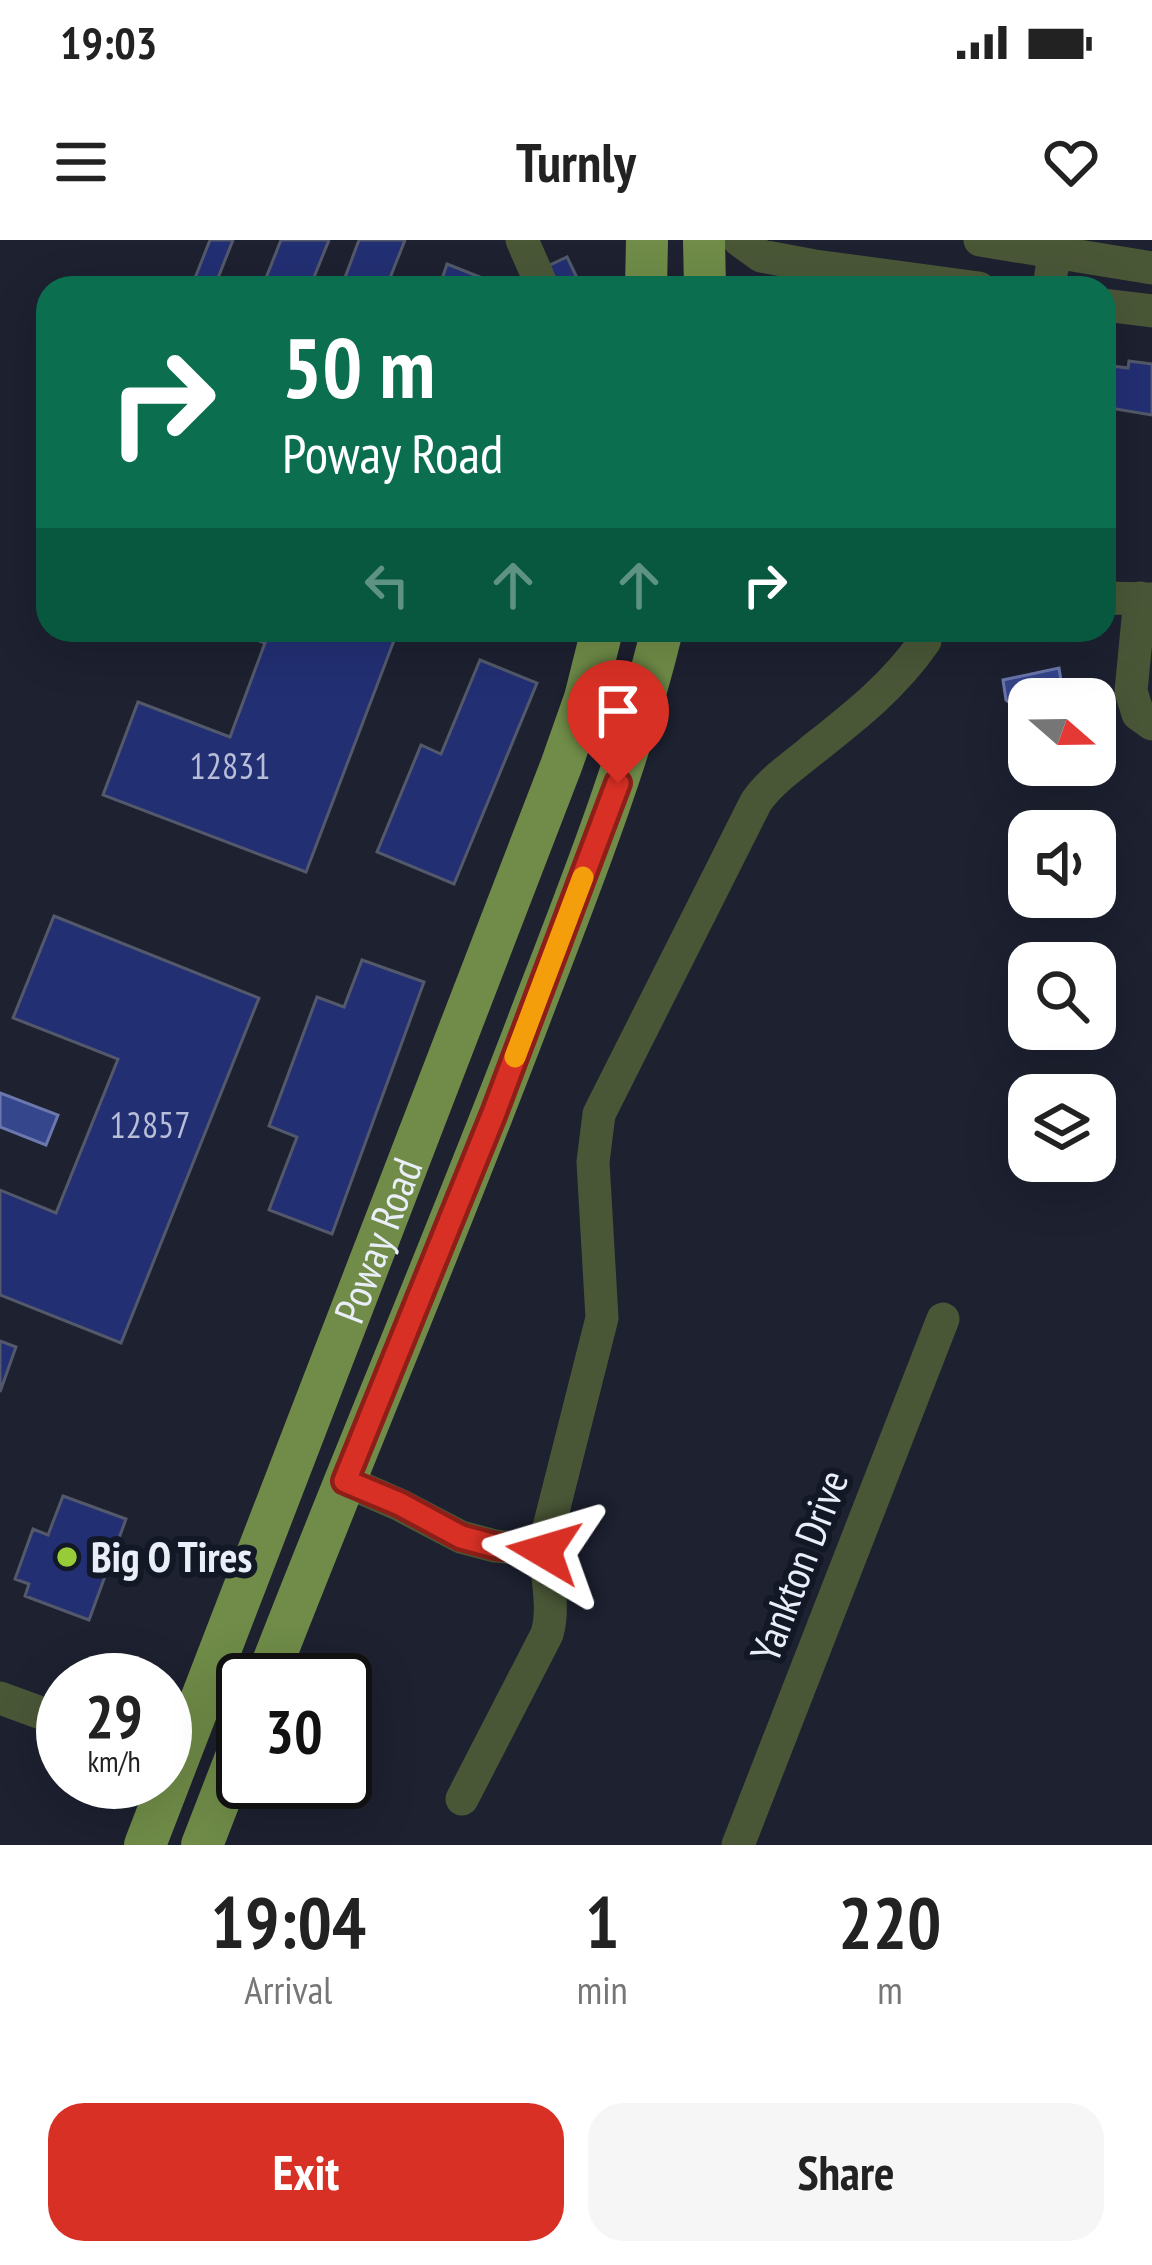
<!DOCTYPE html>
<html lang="en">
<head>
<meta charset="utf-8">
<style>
  :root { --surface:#fff; --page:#f6f6f6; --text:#222; --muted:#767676; --accent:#d93025 }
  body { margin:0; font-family:"PT Sans Narrow",sans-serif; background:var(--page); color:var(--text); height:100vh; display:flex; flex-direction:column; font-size:45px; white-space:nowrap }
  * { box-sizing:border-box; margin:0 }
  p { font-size:39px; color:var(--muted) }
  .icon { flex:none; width:66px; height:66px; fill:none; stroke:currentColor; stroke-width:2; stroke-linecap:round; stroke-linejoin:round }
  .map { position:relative; height:1605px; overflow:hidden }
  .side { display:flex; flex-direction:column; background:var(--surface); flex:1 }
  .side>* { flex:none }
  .banner { position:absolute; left:36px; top:36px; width:1080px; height:366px; border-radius:36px; box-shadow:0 12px 48px #0002; background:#0b6e4f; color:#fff; overflow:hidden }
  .needle { width:78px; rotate:110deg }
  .buttons { position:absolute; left:1008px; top:438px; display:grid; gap:24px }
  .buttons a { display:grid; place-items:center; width:108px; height:108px; border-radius:24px; background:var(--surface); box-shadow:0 12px 48px #0002; font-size:60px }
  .speed { position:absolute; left:36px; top:1413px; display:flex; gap:24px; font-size:60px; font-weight:700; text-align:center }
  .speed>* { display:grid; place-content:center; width:156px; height:156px; border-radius:50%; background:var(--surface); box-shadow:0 12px 48px #0002; line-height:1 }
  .speed small { font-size:30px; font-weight:400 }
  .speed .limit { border:6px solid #111; border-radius:18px; background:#fff; color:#111 }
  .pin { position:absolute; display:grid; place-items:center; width:102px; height:102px; color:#fff; margin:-123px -51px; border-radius:50% 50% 50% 0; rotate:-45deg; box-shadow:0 0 12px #0007 }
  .pin .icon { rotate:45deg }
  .me { position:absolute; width:132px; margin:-66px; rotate:277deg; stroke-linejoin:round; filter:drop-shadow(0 0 9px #0008) }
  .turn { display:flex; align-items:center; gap:42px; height:252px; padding:0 48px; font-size:54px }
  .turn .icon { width:156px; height:156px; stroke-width:2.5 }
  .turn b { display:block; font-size:84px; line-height:102px }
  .lanes { display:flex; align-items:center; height:114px; padding:0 48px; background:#0003; justify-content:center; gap:60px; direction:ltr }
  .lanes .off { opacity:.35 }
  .eta { display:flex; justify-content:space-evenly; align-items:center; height:204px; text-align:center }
  .eta b { font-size:72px; font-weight:700; line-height:84px }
  .primary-button { display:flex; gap:24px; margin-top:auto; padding:24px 48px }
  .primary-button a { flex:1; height:138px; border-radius:36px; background:var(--accent); color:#fff; font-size:48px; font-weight:700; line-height:138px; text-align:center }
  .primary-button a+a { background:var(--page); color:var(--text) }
  .status { display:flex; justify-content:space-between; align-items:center; height:84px; padding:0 60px; background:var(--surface); direction:ltr }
  .status svg { height:33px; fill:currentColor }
  header { display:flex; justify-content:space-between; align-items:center; height:156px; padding:0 48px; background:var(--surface); font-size:54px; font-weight:700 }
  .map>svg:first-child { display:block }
  .water { fill:#36468c; stroke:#6c78ad; stroke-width:3 }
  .building { fill:#222f73; stroke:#53596a; stroke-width:3 }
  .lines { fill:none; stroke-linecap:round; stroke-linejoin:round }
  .minor { stroke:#4a5737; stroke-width:33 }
  .major { stroke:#708c48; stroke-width:42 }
  .route-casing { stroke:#8d1f18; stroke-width:30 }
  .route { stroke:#d93025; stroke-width:21 }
  .slow { stroke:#f59e0b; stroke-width:21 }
  .poi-dot { fill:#97cc38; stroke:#131826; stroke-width:4.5 }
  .labels { text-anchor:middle; stroke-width:12; stroke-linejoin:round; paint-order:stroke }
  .number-label { font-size:36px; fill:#b8bed8 }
  .street-label { font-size:42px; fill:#eaeef9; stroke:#131826 }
  .poi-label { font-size:42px; font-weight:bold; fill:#eaeef9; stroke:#131826; text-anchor:start }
</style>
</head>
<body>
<div class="status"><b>19:03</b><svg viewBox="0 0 49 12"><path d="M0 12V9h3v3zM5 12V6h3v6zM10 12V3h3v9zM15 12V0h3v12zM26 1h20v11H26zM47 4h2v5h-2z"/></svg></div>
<header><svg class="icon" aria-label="menu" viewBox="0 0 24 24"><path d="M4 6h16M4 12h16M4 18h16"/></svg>Turnly<svg class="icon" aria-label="heart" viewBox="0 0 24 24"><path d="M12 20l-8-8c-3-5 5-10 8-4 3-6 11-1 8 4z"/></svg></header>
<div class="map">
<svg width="1152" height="1605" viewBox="0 0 1152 1605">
  <rect width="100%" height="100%" fill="#1d2130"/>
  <path class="water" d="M1059,428L1063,453L1045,459H1029L1027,468L1022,463H1010L1006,460L1003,440Z
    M0,853L58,875L46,905L0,887Z"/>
  <path class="building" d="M210,0H233L214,48H191Z
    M281,0H329L310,47L262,48Z
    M359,0H405L386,48H341Z
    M567,17L582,48H519L516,41Z
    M447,24L500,45L502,48H439Z
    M1129,121L1152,124V175L1104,167V125L1128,128Z
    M230,390H398L306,632L103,555L138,462L230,497L265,403Z
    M480,420L537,443L454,644L377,612L421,505L441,514Z
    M54,676L259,758L121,1103L0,1055V950L56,973L118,819L13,778Z
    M362,720L424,742L332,994L269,970L297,897L269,886L317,757L344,767Z
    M0,1101L16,1107L0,1152Z
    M63,1256L126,1279L89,1380L25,1356L29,1344L15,1339L33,1289L48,1295Z"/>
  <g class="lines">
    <path class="minor" d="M522,0L543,48
      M739,0L761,16L815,26L979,48
      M980,0L1152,28
      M1049,48L1056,0
      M1104,65L1152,71
      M1104,358L1152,359
      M1140,358L1131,451L1138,474L1152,484
      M345,1241L400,1265L461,1297L495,1306L544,1311
      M0,1458L63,1481
      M462,1559L547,1394C557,1359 541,1328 548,1291L602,1078L593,922L599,874L756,562C770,541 792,527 811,511C854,477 894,446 925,401L923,390
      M738,1605L943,1079"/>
    <g class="major">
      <path d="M704,0L705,48"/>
      <path d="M646,48L647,0"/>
      <path d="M266,1440C354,1213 450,989 536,761C583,639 631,517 662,390"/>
      <path id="s1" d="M145,1605L561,526L585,458L602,390"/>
      <path d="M202,1605L243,1499"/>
    </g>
  </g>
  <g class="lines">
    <defs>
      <path id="route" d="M544,1311L495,1306L461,1297L400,1264L345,1241L494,873L618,543"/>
    </defs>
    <use href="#route" class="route-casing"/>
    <use href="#route" class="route"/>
    <path class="slow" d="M515,817L583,637"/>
  </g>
  <circle class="poi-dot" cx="67" cy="1317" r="12"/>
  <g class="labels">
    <g class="number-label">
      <text x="230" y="539">12831</text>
      <text x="150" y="898">12857</text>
    </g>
    <g class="street-label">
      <text dy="15" stroke="none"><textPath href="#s1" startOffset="648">Poway Road</textPath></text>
      <text transform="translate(799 1326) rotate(-69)" y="15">Yankton Drive</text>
    </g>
    <g class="poi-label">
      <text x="91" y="1332">Big O Tires</text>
    </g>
  </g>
</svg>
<div class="buttons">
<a><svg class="needle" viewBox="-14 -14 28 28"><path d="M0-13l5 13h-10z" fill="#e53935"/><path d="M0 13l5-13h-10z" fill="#767676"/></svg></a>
<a><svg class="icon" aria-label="sound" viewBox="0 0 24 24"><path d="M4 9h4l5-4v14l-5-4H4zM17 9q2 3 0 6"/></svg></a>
<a><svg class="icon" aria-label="search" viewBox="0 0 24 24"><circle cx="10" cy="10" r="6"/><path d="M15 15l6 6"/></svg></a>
<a><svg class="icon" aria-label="layers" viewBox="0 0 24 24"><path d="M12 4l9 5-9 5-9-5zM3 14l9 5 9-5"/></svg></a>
</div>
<div class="speed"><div>29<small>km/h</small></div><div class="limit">30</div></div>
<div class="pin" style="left:618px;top:543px;background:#d93025"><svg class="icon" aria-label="arrive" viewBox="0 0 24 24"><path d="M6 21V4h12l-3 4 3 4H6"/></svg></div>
<svg class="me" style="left:544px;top:1311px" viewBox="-20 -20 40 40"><path d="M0-17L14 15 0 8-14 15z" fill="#d93025" stroke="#fff" stroke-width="4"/></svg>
<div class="banner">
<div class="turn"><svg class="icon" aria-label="right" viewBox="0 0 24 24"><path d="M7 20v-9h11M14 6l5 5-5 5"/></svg><div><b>50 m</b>Poway Road</div></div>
<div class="lanes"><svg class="icon off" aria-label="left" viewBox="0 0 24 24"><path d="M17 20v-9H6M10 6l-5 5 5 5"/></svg><svg class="icon off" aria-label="ahead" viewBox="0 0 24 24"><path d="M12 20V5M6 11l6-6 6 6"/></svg><svg class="icon off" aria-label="ahead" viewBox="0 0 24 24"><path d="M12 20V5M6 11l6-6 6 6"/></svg><svg class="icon" aria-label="right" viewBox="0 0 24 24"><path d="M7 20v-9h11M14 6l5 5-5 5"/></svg></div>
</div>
</div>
<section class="side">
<div class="eta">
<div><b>19:04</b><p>Arrival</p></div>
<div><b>1</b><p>min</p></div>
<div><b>220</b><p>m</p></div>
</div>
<div class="primary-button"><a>Exit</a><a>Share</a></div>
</section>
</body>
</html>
